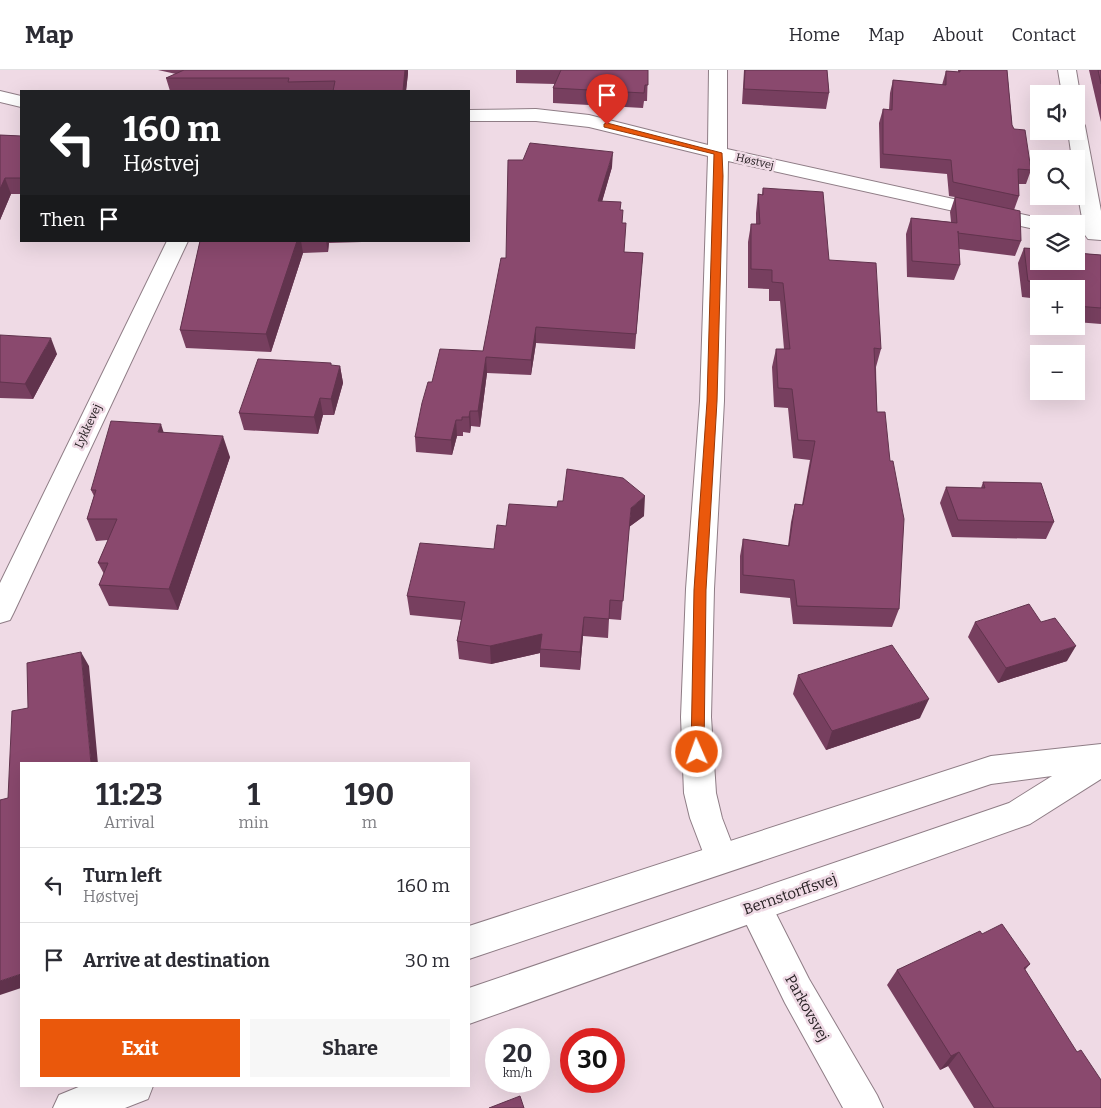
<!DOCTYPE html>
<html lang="en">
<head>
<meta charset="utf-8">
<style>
  :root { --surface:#fff; --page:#f7f7f7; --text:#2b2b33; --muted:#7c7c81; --line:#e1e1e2; --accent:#ea580c }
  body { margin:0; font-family:Bitter,serif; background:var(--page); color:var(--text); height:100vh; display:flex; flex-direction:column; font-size:19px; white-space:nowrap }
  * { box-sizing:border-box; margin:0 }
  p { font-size:16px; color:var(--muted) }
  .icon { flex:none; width:28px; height:28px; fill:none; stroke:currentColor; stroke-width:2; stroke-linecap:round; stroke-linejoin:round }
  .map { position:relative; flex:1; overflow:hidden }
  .sheet { position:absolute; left:20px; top:692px; width:450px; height:325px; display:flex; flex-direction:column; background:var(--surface); border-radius:0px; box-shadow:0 5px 20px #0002 }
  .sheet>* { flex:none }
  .banner { position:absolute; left:20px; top:20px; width:450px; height:152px; border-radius:0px; box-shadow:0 5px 20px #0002; background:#202124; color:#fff; overflow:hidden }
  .buttons { position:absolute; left:1030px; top:15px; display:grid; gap:10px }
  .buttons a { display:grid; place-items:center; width:55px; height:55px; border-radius:0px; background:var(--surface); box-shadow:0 5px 20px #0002; font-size:25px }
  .speed { position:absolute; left:485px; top:958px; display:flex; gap:10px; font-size:25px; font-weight:700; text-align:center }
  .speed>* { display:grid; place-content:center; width:65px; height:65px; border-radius:50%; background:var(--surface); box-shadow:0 5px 20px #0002; line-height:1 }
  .speed small { font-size:12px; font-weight:400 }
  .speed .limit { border:8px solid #d22; background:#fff; color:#111 }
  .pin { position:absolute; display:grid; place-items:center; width:42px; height:42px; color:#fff; margin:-51px -21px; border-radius:50% 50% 50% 0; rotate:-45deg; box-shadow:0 0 5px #0007 }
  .pin .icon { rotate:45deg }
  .me { position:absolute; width:55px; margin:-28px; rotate:358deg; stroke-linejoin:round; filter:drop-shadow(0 0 4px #0008) }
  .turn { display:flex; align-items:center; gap:18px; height:105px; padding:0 20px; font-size:22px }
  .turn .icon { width:65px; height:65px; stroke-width:2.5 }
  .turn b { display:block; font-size:35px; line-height:42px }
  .then { display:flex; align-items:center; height:48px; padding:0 20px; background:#0003; gap:10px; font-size:19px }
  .eta { display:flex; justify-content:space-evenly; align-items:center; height:85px; text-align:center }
  .eta b { font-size:30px; font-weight:700; line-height:35px }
  .button { display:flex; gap:10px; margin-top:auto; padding:10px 20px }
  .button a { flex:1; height:58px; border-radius:0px; background:var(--accent); color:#fff; font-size:20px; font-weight:700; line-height:58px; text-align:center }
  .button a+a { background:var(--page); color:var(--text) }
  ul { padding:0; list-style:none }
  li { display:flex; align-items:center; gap:15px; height:75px; padding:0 20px; border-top:1px solid var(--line) }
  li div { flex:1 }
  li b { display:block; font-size:19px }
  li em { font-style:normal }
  header { display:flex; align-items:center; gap:30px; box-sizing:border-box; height:70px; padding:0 25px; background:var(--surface); border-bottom:1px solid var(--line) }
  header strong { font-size:24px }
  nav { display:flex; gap:28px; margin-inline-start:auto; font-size:18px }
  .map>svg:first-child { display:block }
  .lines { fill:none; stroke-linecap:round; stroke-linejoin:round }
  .minor-casing { stroke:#8f7d86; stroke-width:2 }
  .tertiary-casing { stroke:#8f7d86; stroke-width:2 }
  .minor { fill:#fff; fill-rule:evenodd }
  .tertiary { fill:#fff; fill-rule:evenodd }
  .wall { fill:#773f5f }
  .shaded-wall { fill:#61334d }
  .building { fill:#8a496e; stroke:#61334d }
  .route { fill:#ea580c; stroke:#983908 }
  .labels { text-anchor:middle; stroke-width:5; stroke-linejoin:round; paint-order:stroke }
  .far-street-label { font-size:11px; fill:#282124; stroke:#efdae5 }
  .street-label { font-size:12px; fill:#282124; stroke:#efdae5 }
  .near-street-label { font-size:15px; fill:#282124; stroke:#efdae5 }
</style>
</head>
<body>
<header>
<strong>Map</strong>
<nav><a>Home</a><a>Map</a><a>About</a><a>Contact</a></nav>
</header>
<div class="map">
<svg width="1101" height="1038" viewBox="0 0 1101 1038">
  <rect width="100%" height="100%" fill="#efdae5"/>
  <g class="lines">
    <defs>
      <path id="minor" d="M709,0H727V79L1039,148L1046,150L1049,154H1039V160L728,91L724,331L714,519L711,647L716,723L722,748L737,787L733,798L721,802L709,798L690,748L684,723L681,647L686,519L700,331L708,86L589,57L536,51H469V40L536,39L589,45L708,75Z
        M1058,0H1076L1080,24L1077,28L1076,24H1062Z
        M0,21L21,26V37L0,32Z
        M1076,50L1083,52L1085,56L1101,141V170L1088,169L1085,165L1076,114V89H1072L1068,61H1076Z
        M167,171H188L14,542L10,550L0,553V513Z
        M755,821L767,826L809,909L877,1025L883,1038H843L785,933L738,837L743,826Z"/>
      <path id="tertiary" d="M1101,674V709L1030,754L469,954V918L1009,733L1052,706L991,714L469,889V856L991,686Z
        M81,1016H153L148,1029L125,1038H53L59,1025Z"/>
    </defs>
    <use href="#minor" class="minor-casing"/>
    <use href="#tertiary" class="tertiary-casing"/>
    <use href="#minor" class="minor"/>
    <use href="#tertiary" class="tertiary"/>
  </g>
  <path class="wall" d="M158,0H408V3L406,21H170L166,8L176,4Z
    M516,0H648L647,31H644L643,38L553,33V18L555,14L516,13Z
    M744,0H827L829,23L826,39L742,34Z
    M958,0H1007L1012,55L1031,100L1026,114H1019V126L1014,140L1021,171L1015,186L959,179L960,195L954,210L907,207L906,164L911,148L951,152L950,142L955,127L949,126L947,104L880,98L879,53L883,39L889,40L890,23L893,10L942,15L946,1L958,2Z
    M1089,0H1101V52Z
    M0,65L21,66V124H11L0,150Z
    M612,97L602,131L620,140L622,153L624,182L643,183L635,279L536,273L531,305L487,303L480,357L471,356L470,363L463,362V366H457L452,385L416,382L415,367L432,312L483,281L506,188Z
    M763,118L829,190L881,279L876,297L877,342L899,539L892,557L793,554L790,528L740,523V486L743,469L788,476L791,452L795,434L802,435L810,390L793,388L788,338L774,337L772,297L776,279H784L780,231H769V219L748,218V172L751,154H756V143L758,124L762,125Z
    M200,171H362V172L329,173L328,182L303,183L271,282L186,278L180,260Z
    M1024,178L1101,185V254L1076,252V219H1039V229L1022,227L1018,193Z
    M0,265L57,284L33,329L0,328Z
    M332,296H340L343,313L334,345H323L318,364L244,360L239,343Z
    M163,362L230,387L178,540L109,536L99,515L104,504L98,493L108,470L96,471L87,449L94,426L91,420Z
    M983,412L1054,452L1046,469L952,467L940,433L946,417L981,418Z
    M644,446L629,457L621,550L609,549L608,568L583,566L580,600L540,597V583L491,594L459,589L457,571L461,550L410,545L407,526L494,479L506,456Z
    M975,552L1067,591L998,613L968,567Z
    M798,605L920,648L826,680L793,624Z
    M982,864L1030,894L1025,900L1101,1038H974L948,996L940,1000L887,915L897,900Z"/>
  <path class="shaded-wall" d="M405,0H408V3L406,21H403Z
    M613,82L612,97L598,146V131Z
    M5,108L11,124L0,150V119Z
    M297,171H301L303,183L271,282L266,264Z
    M326,171H329L328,182Z
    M536,257V273L531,305V290Z
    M51,268L57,284L33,329L25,314Z
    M486,287L487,303L480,357L478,341Z
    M340,296L343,313L334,345L331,329Z
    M320,328L323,345L318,364L314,347Z
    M470,341L471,356L470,363L469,347Z
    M456,350L457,366L452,385L451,370Z
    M161,354L168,376L158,362Z
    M223,366L230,387L178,540L169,519Z
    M645,426L644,446L629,457L621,550L631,438Z
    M584,547L583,566L580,600V582Z
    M542,564L540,583L491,594L490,576Z
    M1076,576L1067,591L998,613L1006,598Z
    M81,582L89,596L98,694H91Z
    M929,629L920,648L826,680L832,661Z
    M21,904V918L0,925V911Z
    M959,982L948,996L940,1000L951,986Z"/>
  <path class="building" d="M184,0H405L403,21H333L335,11L288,12L289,8H166Z
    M561,0H648V15H645L644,23L553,18Z
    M745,0H827L829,23L744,19Z
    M960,0H1007L1012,55L1014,59L1025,60L1031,100L1018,99L1019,126L953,112L951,90L883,84V39L892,40L893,10L946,15V1L960,2Z
    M1098,0H1101V14Z
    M0,65L21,66V108H5L0,119Z
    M530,73L613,82L598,131L621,132L620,140H623L622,153H626L624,182L643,183L636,264L536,257L531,290L486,287L478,341H470L469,347H462V350H456L451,370L415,367L422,333L428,312H432L440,279L483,281L501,188H506L508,90H523Z
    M763,118L823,122L829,190L876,193L881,279L874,278L877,342H885L890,391H893L904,449L899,539L797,536L794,510L743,505V469L789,476L795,434L803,435L815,371L798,370L792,319L778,318L776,279H790L783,213L772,212V200L751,199V154H760L758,124L763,125Z
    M955,127L1020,141L1021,171L958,163V161L960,195L912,191L911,148L957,153Z
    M200,171H297L266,264L180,260Z
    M1024,178L1039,179V191H1076V183L1101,185V238L1076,236V219H1070V216L1028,211Z
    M0,265L51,268L25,314L0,312Z
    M258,289L331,293V295L340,296L331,329L320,328L314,347L239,343Z
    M111,351L161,354L158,362L223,366L169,519L99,515L108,493H98L117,449H87L96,420H91Z
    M567,399L623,408L645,426L631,438L623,531L610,530L609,549L584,547L580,582L540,579L542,564L490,576L457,571L465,532L407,526L420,473L494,479L497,455L506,456L509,434L557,437L558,431H563Z
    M983,412L1041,413L1054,452L958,450L946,417L985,418Z
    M1029,534L1041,552L1055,548L1076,576L1006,598L975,552Z
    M892,575L929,629L832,661L798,605Z
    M81,582L91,694H21V904L0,911V730L8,728L12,641L28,638L27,593Z
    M1002,854L1030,894L1024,898L1077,982L1081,980L1101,1010V1038H994L959,982L951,986L897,900L980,861L982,864Z
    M520,1026L524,1038H489Z"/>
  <path class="route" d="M607,53L722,83L723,106L717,331L706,520L704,682L697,688L691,682L694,520L707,331L714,84L604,57V54Z"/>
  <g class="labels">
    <g class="far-street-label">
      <text transform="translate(755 91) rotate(13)" y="4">Høstvej</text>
    </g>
    <g class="street-label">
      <text transform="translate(88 356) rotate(-65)" y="4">Lykkevej</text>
    </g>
    <g class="near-street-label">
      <text transform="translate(790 824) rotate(-19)" y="5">Bernstorffsvej</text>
      <text transform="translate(807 938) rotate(61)" y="5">Parkovsvej</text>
    </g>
  </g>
</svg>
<div class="buttons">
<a><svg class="icon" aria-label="sound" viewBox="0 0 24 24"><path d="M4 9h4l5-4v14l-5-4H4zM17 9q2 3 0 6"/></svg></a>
<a><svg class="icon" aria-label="search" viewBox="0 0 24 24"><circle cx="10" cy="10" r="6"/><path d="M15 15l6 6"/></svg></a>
<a><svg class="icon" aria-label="layers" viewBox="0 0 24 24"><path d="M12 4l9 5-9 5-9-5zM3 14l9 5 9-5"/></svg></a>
<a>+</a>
<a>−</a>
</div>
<div class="speed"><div>20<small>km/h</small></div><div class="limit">30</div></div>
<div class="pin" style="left:607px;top:55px;background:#d93025"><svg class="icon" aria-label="arrive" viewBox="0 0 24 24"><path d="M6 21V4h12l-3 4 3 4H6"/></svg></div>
<svg class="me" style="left:697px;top:682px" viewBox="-20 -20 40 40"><circle r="17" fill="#ea580c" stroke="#fff" stroke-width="3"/><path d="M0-11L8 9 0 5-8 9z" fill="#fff"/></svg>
<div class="banner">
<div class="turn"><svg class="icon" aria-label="left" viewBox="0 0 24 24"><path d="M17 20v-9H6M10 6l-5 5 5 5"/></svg><div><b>160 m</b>Høstvej</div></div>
<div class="then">Then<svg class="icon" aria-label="arrive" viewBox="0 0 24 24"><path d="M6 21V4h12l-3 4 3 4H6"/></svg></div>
</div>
<section class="sheet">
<div class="eta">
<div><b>11:23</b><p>Arrival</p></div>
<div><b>1</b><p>min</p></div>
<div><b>190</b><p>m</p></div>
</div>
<ul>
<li><svg class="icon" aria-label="left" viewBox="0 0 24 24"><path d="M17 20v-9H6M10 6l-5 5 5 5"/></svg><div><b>Turn left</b><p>Høstvej</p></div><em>160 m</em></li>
<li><svg class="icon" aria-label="arrive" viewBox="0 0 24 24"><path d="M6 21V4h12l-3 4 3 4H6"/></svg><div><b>Arrive at destination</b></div><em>30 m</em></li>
</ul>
<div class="button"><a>Exit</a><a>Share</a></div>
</section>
</div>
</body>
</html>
